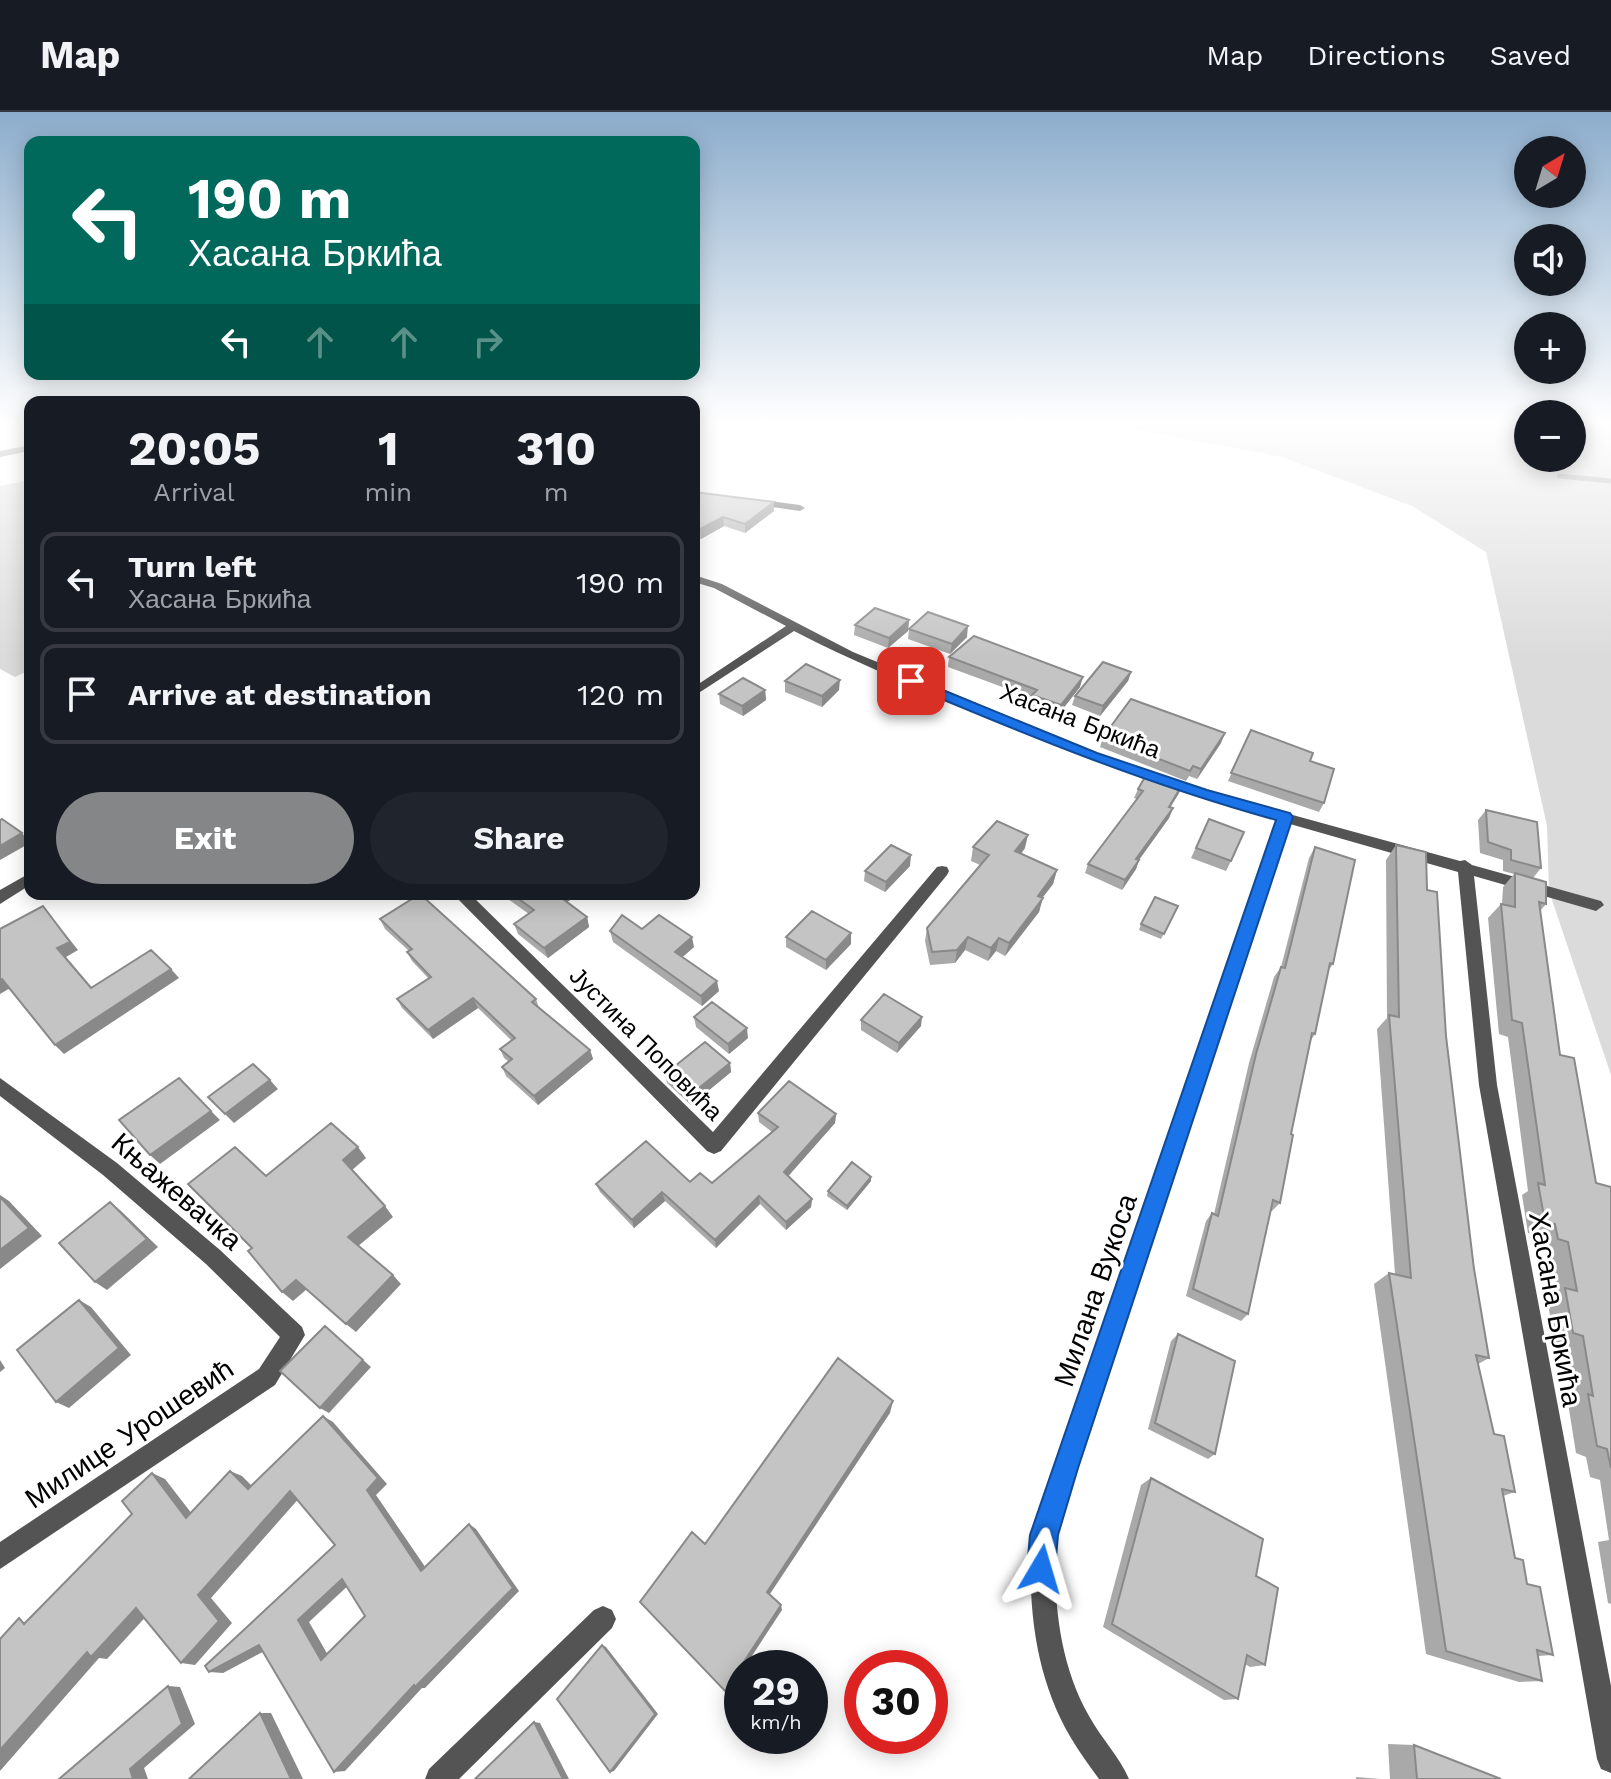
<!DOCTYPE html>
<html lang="en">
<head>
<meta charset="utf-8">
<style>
  :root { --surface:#171b24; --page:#20242c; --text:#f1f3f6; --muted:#9ea1a6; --line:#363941; --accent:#858687 }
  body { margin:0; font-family:"Work Sans",sans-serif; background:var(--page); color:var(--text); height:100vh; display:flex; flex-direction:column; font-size:30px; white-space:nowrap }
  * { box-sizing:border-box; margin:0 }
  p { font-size:26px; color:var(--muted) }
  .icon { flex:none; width:44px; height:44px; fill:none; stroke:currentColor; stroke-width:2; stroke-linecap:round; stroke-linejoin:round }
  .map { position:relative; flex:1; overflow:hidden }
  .panel { position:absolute; left:24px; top:284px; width:676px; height:504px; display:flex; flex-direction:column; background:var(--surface); border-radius:16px; box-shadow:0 4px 20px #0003 }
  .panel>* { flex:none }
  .hud { position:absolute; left:24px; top:24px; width:676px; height:244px; border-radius:16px; box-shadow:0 4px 20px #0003; background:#00695c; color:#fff; overflow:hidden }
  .needle { width:52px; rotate:38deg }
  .controls { position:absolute; left:1514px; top:24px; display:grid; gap:16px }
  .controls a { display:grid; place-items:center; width:72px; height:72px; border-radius:50%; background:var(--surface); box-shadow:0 4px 20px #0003; font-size:40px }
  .speed { position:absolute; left:724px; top:1538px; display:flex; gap:16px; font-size:40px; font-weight:700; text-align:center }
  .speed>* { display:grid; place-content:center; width:104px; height:104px; border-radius:50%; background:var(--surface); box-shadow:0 4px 20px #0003; line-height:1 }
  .speed small { font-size:20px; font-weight:400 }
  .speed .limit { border:12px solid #d22; background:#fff; color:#111 }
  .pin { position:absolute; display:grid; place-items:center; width:68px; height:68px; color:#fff; margin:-34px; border-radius:16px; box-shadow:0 4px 12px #0006 }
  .me { position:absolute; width:88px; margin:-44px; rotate:7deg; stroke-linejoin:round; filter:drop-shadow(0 0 6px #0008) }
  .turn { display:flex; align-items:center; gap:28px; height:168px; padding:0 32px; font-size:36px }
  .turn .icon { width:104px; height:104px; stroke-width:2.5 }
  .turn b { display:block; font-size:56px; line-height:68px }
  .lanes { display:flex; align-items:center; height:76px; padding:0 32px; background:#0003; justify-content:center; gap:40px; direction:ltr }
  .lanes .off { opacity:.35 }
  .eta { display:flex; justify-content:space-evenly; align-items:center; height:136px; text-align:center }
  .eta b { font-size:48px; font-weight:700; line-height:56px }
  .primary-button { display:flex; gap:16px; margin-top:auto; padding:16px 32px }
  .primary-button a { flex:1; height:92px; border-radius:48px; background:var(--accent); color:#fff; font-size:32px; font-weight:700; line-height:92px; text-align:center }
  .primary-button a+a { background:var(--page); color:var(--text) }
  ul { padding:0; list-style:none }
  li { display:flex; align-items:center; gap:24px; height:100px; margin:0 16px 12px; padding:0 16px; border:4px solid var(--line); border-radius:16px }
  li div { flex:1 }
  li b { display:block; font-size:30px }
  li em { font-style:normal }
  header { display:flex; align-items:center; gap:48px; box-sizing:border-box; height:112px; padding:0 40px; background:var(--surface); border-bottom:2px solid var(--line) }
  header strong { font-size:38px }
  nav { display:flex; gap:44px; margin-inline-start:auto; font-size:28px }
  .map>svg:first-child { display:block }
  .green { fill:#dbdbdb }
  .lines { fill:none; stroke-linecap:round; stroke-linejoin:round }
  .stream { stroke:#a2a2a2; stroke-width:5 }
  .street { fill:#545454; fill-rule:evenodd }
  .wall { fill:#a9a9a9 }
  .shaded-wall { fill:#898989 }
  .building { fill:#c4c4c4; stroke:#898989; stroke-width:2; fill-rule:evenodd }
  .route { fill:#1a73e8; stroke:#114b97; stroke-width:2 }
  .labels { text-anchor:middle; stroke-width:6; stroke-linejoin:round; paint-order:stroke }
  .street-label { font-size:24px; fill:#000; stroke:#fff }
  .near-street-label { font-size:28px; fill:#000; stroke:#fff }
</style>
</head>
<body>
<header>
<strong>Map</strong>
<nav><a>Map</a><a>Directions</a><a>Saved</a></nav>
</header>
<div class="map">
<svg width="1611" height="1667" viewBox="0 0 1611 1667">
  <rect width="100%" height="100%" fill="#fff"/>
  <path class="green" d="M1107,312H1528V346H1572V312H1611V963L1549,779L1547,714L1486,440L1412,394L1282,345Z
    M30,368V558L15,565L0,557V374Z"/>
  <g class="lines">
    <path class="stream" d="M1559,364L1611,369"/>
    <path class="street" d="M30,333V339L0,345V339Z
      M754,387L800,393L805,396L800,399L751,392L749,390Z
      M694,463L722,472L853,540L1097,641L1206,679L1460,749L1465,748L1472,753L1601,789L1604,793L1596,799L1474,764L1497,973L1611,1574V1661L1601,1657L1597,1647L1479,973L1458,760L1290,712L1056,1423C1053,1485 1058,1549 1089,1604C1101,1626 1119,1644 1129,1667H1099C1089,1653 1079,1640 1071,1626C1035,1565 1027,1493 1032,1423L1277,708C1170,678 1069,639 967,597C908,572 850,548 794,519L694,584V575L786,514L714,476L694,470Z
      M942,754L947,755L949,759L947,763L721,1039L714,1042L707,1039L453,782H470L713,1020L937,755Z
      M30,761V773L0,792V778Z
      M0,966L117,1051L220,1138L302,1215L305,1223L275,1273L0,1457V1430L259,1257L280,1225L206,1152L103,1063L0,984Z
      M603,1494L612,1498L616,1507L612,1516L459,1667H425L429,1657L594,1498Z"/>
  </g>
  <path class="wall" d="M694,380L774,390V399L745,421L724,414L701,427L694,424Z
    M909,508L908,519L888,536L854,523L855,513Z
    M909,517L967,525L950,542L908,527Z
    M949,545L1080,575L1058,603L1030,593L1032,586L948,555Z
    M1131,560L1128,569L1100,604L1072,593L1075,584Z
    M785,569L839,578L822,595L785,580Z
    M765,578L766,588L743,604L720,592L719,582Z
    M1251,618L1310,649L1324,691L1319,700L1228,669Z
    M1103,625L1221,631L1197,667L1189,664L1186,669L1100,635Z
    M1183,671L1179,681L1170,695L1173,696L1169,706L1139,748L1136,757L1122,778L1085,761L1088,752L1137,687L1134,686L1138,677Z
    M1486,698L1541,756L1533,766L1546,792L1540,799L1560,943L1596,1071L1611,1075V1492L1608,1491L1598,1430L1609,1428L1600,1368L1590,1365L1586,1345L1576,1341L1568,1291L1573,1289L1564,1233L1555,1231L1547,1187L1557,1181L1551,1141L1540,1138L1538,1123L1528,1121L1522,1083L1528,1079L1508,925L1499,922L1488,806L1501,792H1502L1503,775L1514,762L1503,759V748L1480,741L1478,708Z
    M1209,707L1231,749L1226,759L1191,746Z
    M1396,733L1427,778L1474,1157L1489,1246L1478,1252L1494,1322L1515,1380L1503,1384L1515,1446L1527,1472L1553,1543L1538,1544L1542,1569L1519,1570L1426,1542L1374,1172L1389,1161L1395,1162L1377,917L1387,906L1386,748Z
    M973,735L1025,736L1021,742L1057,758L1053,772L1042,786L1039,800L1005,844L996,839L988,849L965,838L955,851L930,853L925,829L927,816L980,753L971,749Z
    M1315,735L1333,852L1328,859L1315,922L1311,928L1291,1022L1280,1091L1272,1099H1271L1248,1202L1241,1209L1186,1184L1206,1109L1212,1101L1214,1102L1249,951L1274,865L1281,855L1309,746Z
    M910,754L885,780L864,769L865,759Z
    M501,782H578L567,790L587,805L589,815L548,846L518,822L514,812L529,802Z
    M1178,794L1161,827L1139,818L1141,812Z
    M380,807L536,887L539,896L590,938L593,947L538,993L506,964L502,955L509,950L504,946L500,937L511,928L478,896L433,927L402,896L397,887L428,866L412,849L407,840L409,839L385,817Z
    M642,817L694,835L682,845L719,879L702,894L613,830L610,819Z
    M851,821V832L826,858L786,835V825Z
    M694,905L748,926L729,942L696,915Z
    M861,908L921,914L897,941L861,918Z
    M730,951L731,960L691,993L667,971L665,962Z
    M758,1001L836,1002L835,1011L788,1064L812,1087L811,1095L786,1118L760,1092L716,1136L665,1089L634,1116L600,1080L596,1072L690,1070L712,1071L772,1020L759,1010Z
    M871,1069L847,1098L827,1084L828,1079Z
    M1178,1222L1215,1342L1208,1347L1148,1317L1171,1229Z
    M1151,1366L1256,1464L1265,1553L1250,1555L1245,1552L1238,1587L1224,1588L1103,1515L1141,1373Z
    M1388,1632L1414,1633L1501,1667H1390Z
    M1356,1665L1381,1667H1356Z"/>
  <path class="shaded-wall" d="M774,390V399L745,421V412Z
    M723,405L724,414L701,427L700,417Z
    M909,508L908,519L888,536L889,526Z
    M968,514L967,525L950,542L952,532Z
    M1131,560L1128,569L1100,604L1103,594Z
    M1083,565L1080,575L1058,603L1061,593Z
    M840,568L839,578L822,595V584Z
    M765,578L766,588L743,604L742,594Z
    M1225,621L1221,631L1197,667L1201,657Z
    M1183,671L1179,681L1165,704L1169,695Z
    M1173,696L1169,706L1133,756L1136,747Z
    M22,721L30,731L0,748V734Z
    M1028,723L1025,736L1012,753L1015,739Z
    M697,732L698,742L694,746V734Z
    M911,743L910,754L885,780L886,770Z
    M1139,748L1136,757L1122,778L1125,768Z
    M1057,758L1053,772L1034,797L1038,784Z
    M347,782H358L349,787Z
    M562,782H578L562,794L559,784Z
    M1043,786L1039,800L1005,844L1009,831Z
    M43,794L78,838L66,845L99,884L57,836Z
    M587,805L589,815L548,846L544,836Z
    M851,821V832L826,858V848Z
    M692,825L694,835L677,850L675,840Z
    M968,825L965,838L955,851L957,838Z
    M999,826L996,839L988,849L991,836Z
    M171,857L179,866L64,942L55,933Z
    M2,867L12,875L0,882V868Z
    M717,869L719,879L702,894L701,884Z
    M473,886L478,896L433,927L428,918Z
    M922,905L921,914L897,941L899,931Z
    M747,916L748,926L729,942L728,932Z
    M590,938L593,947L538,993L534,984Z
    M730,951L731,960L691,993L689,984Z
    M270,968L278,977L234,1011L225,1002Z
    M211,999L220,1008L160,1052L150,1043Z
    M836,1002L835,1011L784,1069V1060Z
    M358,1035L366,1046L351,1059L343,1048Z
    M871,1065V1069L847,1098V1094Z
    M662,1080L665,1089L634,1116L632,1108Z
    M0,1083L9,1089L42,1124L0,1157Z
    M759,1084L760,1092L716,1136L715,1128Z
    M812,1087L811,1095L786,1118V1110Z
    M110,1090L121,1099L158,1135L107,1178L95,1170Z
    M385,1094L393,1105L357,1135L348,1125Z
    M393,1163L401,1172L356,1220L346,1212Z
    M296,1168L307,1177L293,1189L282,1180Z
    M79,1188L91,1195L131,1243L69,1296L56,1290Z
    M325,1214L371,1255L329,1301L320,1296Z
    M0,1248L5,1256L0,1260Z
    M893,1289L890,1301L768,1485L767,1480Z
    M323,1304L333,1310L387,1372L376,1383L430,1462L421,1459L367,1378Z
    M230,1359L242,1364L260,1382L248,1377Z
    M152,1361L165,1367L199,1411L186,1406Z
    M290,1379L301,1384L211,1486L232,1511L195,1553L181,1551L198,1483Z
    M469,1412L476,1417L519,1479L425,1576H422L345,1659L334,1660Z
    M342,1467L352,1470L309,1510L332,1550L321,1548L298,1508Z
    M781,1493L782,1498L744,1556H742V1559L728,1580L725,1579Z
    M136,1496L151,1499L107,1547L99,1546L0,1659V1638L87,1540Z
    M259,1533L272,1535L223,1561L209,1560Z
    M602,1533L606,1535L658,1602L614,1659L610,1660Z
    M168,1574L180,1575L195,1612L144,1656L148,1667H133L130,1657Z
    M260,1601H271L303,1667H291Z
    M534,1610L540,1611L569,1667H563Z"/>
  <path class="building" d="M694,380L774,390L745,412L723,405L700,417L694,415Z
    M875,496L909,508L889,526L855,513Z
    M928,500L968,514L952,532L909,517Z
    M974,524L1083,565L1061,593L1032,583L1037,578L949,545Z
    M1103,550L1131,560L1103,594L1075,584Z
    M806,552L840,568L822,584L785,569Z
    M743,566L765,578L742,594L719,582Z
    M1131,587L1225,621L1201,657L1193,654L1190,659L1103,625Z
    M1251,618L1313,641L1310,649L1334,657L1324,691L1231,661Z
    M1148,660L1183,671L1169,695L1173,696L1136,747L1139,748L1125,768L1088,752L1143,679L1138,677Z
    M1486,698L1537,710L1541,756L1511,748V738L1488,730Z
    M2,707L22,721L0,734V708Z
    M1209,707L1244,720L1231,749L1196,736Z
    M997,709L1028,723L1015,739L1057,758L1038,784L1043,786L1009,831L999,826L991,836L968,825L957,838L932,840L927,816L989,743L973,735Z
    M891,733L911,743L886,770L865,759Z
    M1396,733L1426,740L1427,778L1437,780L1446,924L1474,1157L1489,1246L1476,1243L1494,1322L1504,1324L1515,1380L1502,1377L1515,1446L1523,1448L1527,1472L1540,1475L1553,1543L1537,1538L1542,1569L1446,1539L1389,1161L1411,1166L1389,903L1399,905Z
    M1315,735L1355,748L1333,852L1330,851L1315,922L1312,921L1291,1022L1293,1023L1280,1091L1273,1088L1248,1202L1193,1177L1212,1101L1218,1104L1256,942L1281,855L1285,856Z
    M1515,761L1546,770V792L1539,790L1560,943L1574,946L1596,1071L1611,1075V1356L1607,1337L1597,1334L1588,1282L1593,1284L1583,1224L1573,1221L1565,1176L1577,1179L1568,1130L1558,1127L1555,1112L1545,1110L1538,1071L1545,1073L1522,911L1512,908L1501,792L1515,795Z
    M420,782L536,887L532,890L590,938L534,984L502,955L512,947L500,937L515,926L473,886L428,918L397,887L431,865L407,840L412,837L380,807Z
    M512,782H562L559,784L587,805L544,836L514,812L534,798Z
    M1155,785L1178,794L1164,822L1141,812Z
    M43,794L70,830L57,836L91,876L151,838L171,857L55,933L2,867L0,868V817Z
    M812,799L851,821L826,848L786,825Z
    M622,803L642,817L659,803L692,825L675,840L717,869L701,884L610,819Z
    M884,882L922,905L899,931L861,908Z
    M712,890L747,916L728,932L694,905Z
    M705,930L730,951L689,984L665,962Z
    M253,952L270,968L225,1002L208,985Z
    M179,966L211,999L150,1043L119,1008Z
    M789,969L836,1002L784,1060L812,1087L786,1110L759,1084L715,1128L662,1080L632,1108L596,1072L646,1029L690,1070L700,1061L712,1071L778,1015L758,1001Z
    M331,1011L358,1035L343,1048L385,1094L348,1125L393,1163L346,1212L296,1168L282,1180L248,1139L252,1136L188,1072L235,1035L266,1064Z
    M852,1050L871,1065L847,1094L828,1079Z
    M0,1085L29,1116L0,1138Z
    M110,1090L147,1127L95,1170L59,1131Z
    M79,1188L119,1236L56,1290L17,1238Z
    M325,1214L363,1248L320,1296L280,1259Z
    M1178,1222L1235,1249L1215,1342L1155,1311Z
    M838,1246L893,1289L767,1480L781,1493L725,1579L640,1490L692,1420L705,1432Z
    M323,1304L378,1366L367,1378L421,1459L469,1412L513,1476L415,1575L414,1573L334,1660L259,1533L209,1560L205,1554L335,1433L290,1379L198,1483L219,1509L181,1551L136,1496L91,1545L87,1540L0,1638V1527L19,1506L24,1512L132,1402L122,1389L152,1361L186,1406L230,1359L248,1377ZM342,1467L365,1504L321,1548L298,1508Z
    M1151,1366L1263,1427L1256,1464L1278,1476L1265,1553L1247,1543L1238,1587L1112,1512Z
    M602,1533L655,1602L610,1660L557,1587Z
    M168,1574L182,1612L130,1657L133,1667H59Z
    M260,1601L291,1667H189Z
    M534,1610L563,1667H475Z
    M1414,1633L1501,1667H1417Z"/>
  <linearGradient id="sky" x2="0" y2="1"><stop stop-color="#8cadcc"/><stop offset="0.57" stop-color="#fff"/><stop offset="1" stop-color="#fff" stop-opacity="0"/></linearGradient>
  <rect width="1611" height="545" fill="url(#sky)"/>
  <path class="route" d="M911,565L1097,641L1207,678L1290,701L1293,705L1078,1356L1058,1423L1055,1457L1051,1467L1041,1471L1031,1467L1027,1457L1030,1423L1276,708C1146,672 1029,624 906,572V566Z"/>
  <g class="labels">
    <g class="street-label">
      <text transform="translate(1080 609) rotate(21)" y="8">Хасана Бркића</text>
      <text transform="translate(646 932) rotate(45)" y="8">Јустина Поповића</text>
    </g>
    <g class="near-street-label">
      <text transform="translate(177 1079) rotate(41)" y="10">Књажевачка</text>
      <text transform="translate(1095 1178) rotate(-71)" y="10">Милана Вукоса</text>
      <text transform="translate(1556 1197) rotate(80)" y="10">Хасана Бркића</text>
      <text transform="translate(129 1321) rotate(-34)" y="10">Милице Урошевић</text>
    </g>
  </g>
</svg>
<div class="controls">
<a><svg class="needle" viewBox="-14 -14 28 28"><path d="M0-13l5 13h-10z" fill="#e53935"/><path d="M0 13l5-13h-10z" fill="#9ea1a6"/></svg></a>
<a><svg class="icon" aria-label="sound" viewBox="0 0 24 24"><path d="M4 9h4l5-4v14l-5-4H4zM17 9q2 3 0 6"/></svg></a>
<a>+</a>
<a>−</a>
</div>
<div class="speed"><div>29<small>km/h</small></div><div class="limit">30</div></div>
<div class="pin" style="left:911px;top:569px;background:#d93025"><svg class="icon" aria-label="arrive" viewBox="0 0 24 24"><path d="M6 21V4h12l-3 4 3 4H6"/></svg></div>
<svg class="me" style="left:1041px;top:1457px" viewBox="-20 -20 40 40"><path d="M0-17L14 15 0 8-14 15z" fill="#1a73e8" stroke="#fff" stroke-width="4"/></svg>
<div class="hud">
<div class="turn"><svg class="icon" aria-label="left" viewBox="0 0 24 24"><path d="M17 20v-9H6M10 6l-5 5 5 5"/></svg><div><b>190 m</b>Хасана Бркића</div></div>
<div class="lanes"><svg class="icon" aria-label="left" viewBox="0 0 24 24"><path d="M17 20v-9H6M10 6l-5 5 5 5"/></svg><svg class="icon off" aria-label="ahead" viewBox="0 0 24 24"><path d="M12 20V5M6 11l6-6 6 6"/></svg><svg class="icon off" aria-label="ahead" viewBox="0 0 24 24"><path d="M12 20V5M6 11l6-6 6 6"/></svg><svg class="icon off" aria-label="right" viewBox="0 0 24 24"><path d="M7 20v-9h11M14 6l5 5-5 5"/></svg></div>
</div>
<section class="panel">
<div class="eta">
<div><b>20:05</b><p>Arrival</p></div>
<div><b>1</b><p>min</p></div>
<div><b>310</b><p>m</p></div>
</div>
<ul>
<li><svg class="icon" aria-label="left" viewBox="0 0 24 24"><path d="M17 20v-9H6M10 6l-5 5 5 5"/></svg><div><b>Turn left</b><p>Хасана Бркића</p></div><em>190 m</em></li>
<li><svg class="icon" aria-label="arrive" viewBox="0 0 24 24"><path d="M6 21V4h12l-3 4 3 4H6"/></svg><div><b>Arrive at destination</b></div><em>120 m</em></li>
</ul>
<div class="primary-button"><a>Exit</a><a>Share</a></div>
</section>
</div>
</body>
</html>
